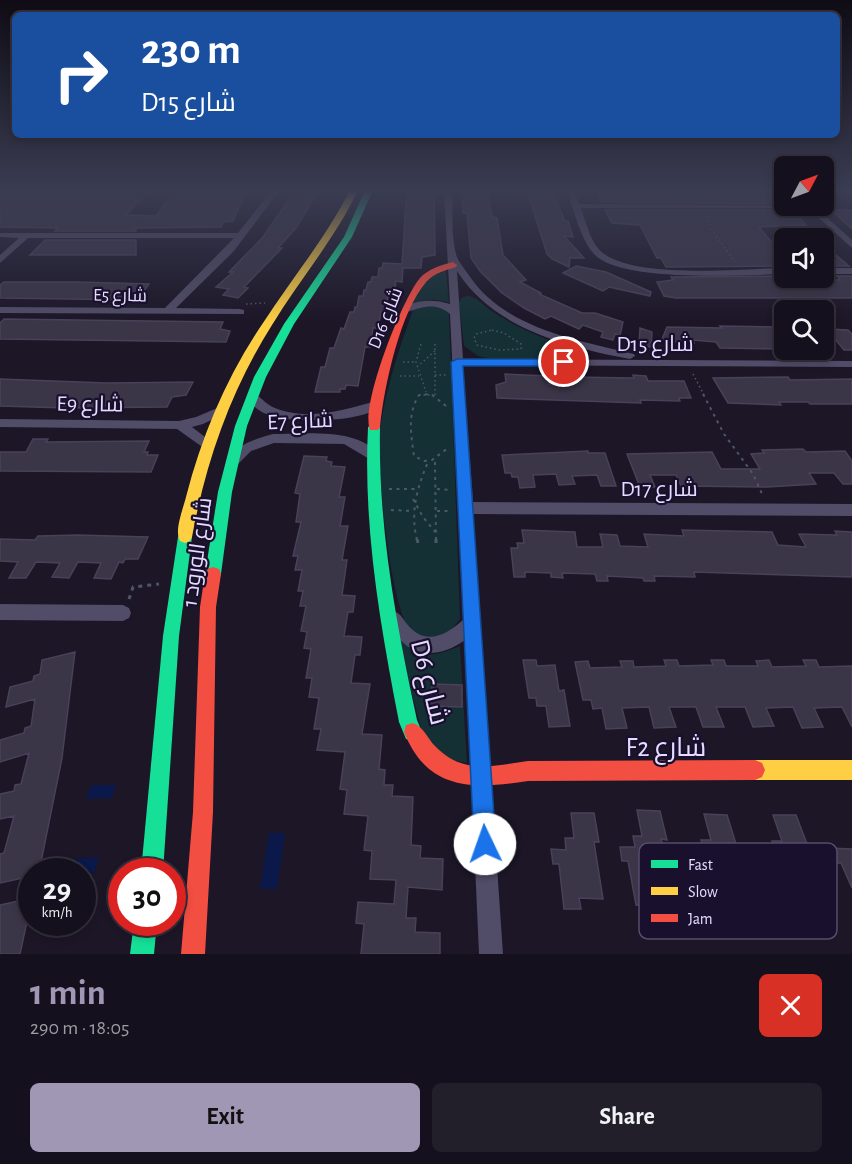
<!DOCTYPE html>
<html lang="en">
<head>
<meta charset="utf-8">
<style>
  :root { --surface:#15101d; --page:#221e2a; --text:#f1f3f6; --muted:#9d9da4; --line:#34303b; --accent:#9f97b3 }
  body { margin:0; font-family:"Alegreya Sans",Cairo,sans-serif; background:var(--page); color:var(--text); height:100vh; display:flex; flex-direction:column; font-size:22px; white-space:nowrap }
  * { box-sizing:border-box; margin:0 }
  p { font-size:20px; color:var(--muted) }
  .icon { flex:none; width:33px; height:33px; fill:none; stroke:currentColor; stroke-width:2; stroke-linecap:round; stroke-linejoin:round }
  .map { position:relative; height:954px; overflow:hidden }
  .panel { display:flex; flex-direction:column; background:var(--surface); flex:1 }
  .panel>* { flex:none }
  .hud { position:absolute; left:12px; top:12px; width:828px; height:126px; border-radius:9px; box-shadow:0 3px 9px #0003,0 0 0 2px var(--line); background:#1a4fa0; color:#fff; overflow:hidden }
  .needle { width:39px; rotate:49deg }
  .buttons { position:absolute; left:774px; top:156px; display:grid; gap:12px }
  .buttons a { display:grid; place-items:center; width:60px; height:60px; border-radius:9px; background:var(--surface); box-shadow:0 3px 9px #0003,0 0 0 2px var(--line); font-size:30px }
  .speed { position:absolute; left:18px; top:858px; display:flex; gap:12px; font-size:30px; font-weight:700; text-align:center }
  .speed>* { display:grid; place-content:center; width:78px; height:78px; border-radius:50%; background:var(--surface); box-shadow:0 3px 9px #0003,0 0 0 2px var(--line); line-height:1 }
  .speed small { font-size:15px; font-weight:400 }
  .speed .limit { border:9px solid #d22; background:#fff; color:#111 }
  .pin { position:absolute; display:grid; place-items:center; width:51px; height:51px; color:#fff; margin:-26px; border:3px solid #fff; border-radius:50%; box-shadow:0 2px 6px #0007 }
  .me { position:absolute; width:66px; margin:-33px; rotate:357deg; stroke-linejoin:round; filter:drop-shadow(0 0 4px #0008) }
  .turn { display:flex; align-items:center; gap:21px; height:126px; padding:0 30px; font-size:27px }
  .turn .icon { width:78px; height:78px; stroke-width:2.5 }
  .turn b { display:block; font-size:42px; line-height:51px }
  .round { display:grid; place-items:center; flex:none; width:63px; height:63px; border-radius:9px; background:var(--page) }
  .overview { display:flex; align-items:center; justify-content:space-between; height:102px; padding:0 30px }
  h1 { font-size:36px; font-weight:700; line-height:45px; color:var(--accent) }
  .cta { display:flex; gap:12px; margin-top:auto; padding:12px 30px }
  .cta a { flex:1; height:69px; border-radius:9px; background:var(--accent); color:#111; font-size:24px; font-weight:700; line-height:69px; text-align:center }
  .cta a+a { background:var(--page); color:var(--text) }
  .map>svg:first-child { display:block }
  .green { fill:#143035 }
  .water { fill:#0a184a }
  .building { fill:#3b3548; stroke:#494159; stroke-width:1.5 }
  .lines { fill:none; stroke-linecap:round; stroke-linejoin:round }
  .path-far2 { stroke:#4c5768; stroke-width:1.5; stroke-dasharray:1.5 3; stroke-linecap:butt }
  .path-far1 { stroke:#4c5768; stroke-width:2; stroke-dasharray:3 4.5; stroke-linecap:butt }
  .path { stroke:#4c5768; stroke-width:3; stroke-dasharray:4 5; stroke-linecap:butt }
  .street { fill:#514c67; fill-rule:evenodd }
  .fast { fill:#16e098; fill-rule:evenodd }
  .slow { fill:#ffcf43; fill-rule:evenodd }
  .jam { fill:#f24e42; fill-rule:evenodd }
  .route { fill:#1a73e8; stroke:#114b97; stroke-width:1.5 }
  .labels { text-anchor:middle; stroke-width:4.5; stroke-linejoin:round; paint-order:stroke }
  .far-street-label { font-size:18px; fill:#e5dcff; stroke:#19102d }
  .street-label { font-size:22px; fill:#e5dcff; stroke:#19102d }
  .near-street-label { font-size:27px; fill:#e5dcff; stroke:#19102d }
  .key { fill:#19102d; stroke:#564d6c; stroke-width:1.5 }
  .key-label { font-size:16px; fill:#e5dcff }
</style>
</head>
<body>
<div class="map">
<svg width="852" height="954" viewBox="0 0 852 954">
  <rect width="100%" height="100%" fill="#1c1627"/>
  <path class="green" d="M446,271L449,303C436,298 424,299 411,304L428,277Z
    M466,296C476,296 482,304 490,310C517,328 546,340 577,350L581,356L577,358H488L478,356L464,346L459,303L461,298Z
    M426,305L440,306L449,313L460,619L446,636C434,638 421,641 411,631C390,610 376,462 380,429C386,387 399,349 413,310Z
    M398,640C425,658 430,658 460,646L467,763L446,759L423,736Z"/>
  <path class="water" d="M91,785H116L112,798L86,799Z
    M269,833H285L277,889H260Z
    M99,857L94,873L68,871L72,859Z"/>
  <path class="building" d="M0,190H149L126,215L156,216L175,190H247L233,221L223,222L221,227L136,228V231H55L58,228L0,227Z
    M304,190H319L296,228L278,248H282L244,287L248,288L238,298L223,295L229,289L216,287L233,272H229L263,237L292,195H303Z
    M411,190H434L435,255L422,257L421,268H403L402,282L396,281L394,295H388L386,312H381L378,328H373L370,347H365L358,386L346,385L345,389H340V392H315L321,367H325L330,348H334L341,328L344,329L350,312H354L355,307H357L359,296H363L364,290H366L368,282H371L372,277H378L379,268H382L383,263L402,264L406,201L408,192Z
    M471,190H487L492,217L497,218L503,255L526,280L520,282L541,293L539,294L582,313H595L623,322L620,335L615,334L613,340L601,337L603,332L583,325L579,329L551,316L545,319L524,308L502,293L480,271L471,258L467,213H463L462,192Z
    M527,190L554,192L560,210L565,221H568L573,237L564,236L584,258H570L569,267L552,259L547,254Z
    M595,190H771L784,204L601,202Z
    M605,210H793L806,225L759,227L784,257V266L666,267L661,258H657L640,225L612,223Z
    M831,210H852V229Z
    M45,240H136V255H30Z
    M824,242L836,255L849,266H827L824,262Z
    M576,266L606,272L651,292L650,296L609,287L603,291L563,273Z
    M784,276L793,279L840,280L837,276H852V298H676L664,296L657,282L673,280L671,277Z
    M4,282H77L149,284L138,300L0,298V285Z
    M4,319L223,322L220,329L230,331L226,342L0,339V323Z
    M720,326L784,327V349L720,348L716,342L693,340L694,343L689,342L691,349L678,348L677,342L662,339L667,327L722,328Z
    M640,328L652,332L651,347L639,345Z
    M827,329L848,330L852,334V350H844Z
    M505,374L548,376L549,384H572L570,377L634,378L633,375L646,376L648,381H684L691,398H679L680,401L640,400L641,403L497,398L496,385L506,382Z
    M788,377L790,380L852,379V404H810L808,402H779L781,405L728,403L713,378Z
    M0,379L106,383L193,382L186,395L172,397L167,407L65,408L0,406Z
    M33,439H48L46,442L149,441L144,452H148L147,455H158L151,472L0,471V452H26Z
    M803,449L806,452L845,451L852,461V484H843L834,473H809L816,484L767,487L681,486L676,475H650L655,487H640L627,454L712,452L721,469H760L751,454L764,453L762,450Z
    M588,451V453H605L616,486H601L597,475L572,476L575,484L559,485L556,474L533,475L535,487L520,488L518,477H512L511,473H505L502,455Z
    M304,456L327,457L326,461L332,462L331,466L345,467L339,497H345L340,526H348L342,560H347L342,595L355,596L353,612H348L344,636L362,637L360,655H355L351,683L370,684L362,734L382,735L379,769L385,770L384,785H393L392,796L413,797L411,845L421,846L420,858L443,859L442,890L408,887L406,918H416L415,932L440,933V954H361L364,924L356,923L358,902L394,904L396,880L370,879L372,851L364,850L368,816L344,814L347,790L340,789L345,752L317,750L321,729H314L319,698L309,697L312,678H306L311,649L304,648L307,632L301,631L306,606H300L303,591H298L302,570H295L298,556H293L301,522H296L300,494L295,493Z
    M522,530L575,532L577,547H603L600,534L617,535L620,546L648,547L644,534L684,536L682,530L772,532L778,545L806,547L799,534L837,535L835,531L852,532V577L694,572L695,577L654,576L655,581H644L643,578L607,576L608,581H597L595,574L562,573L563,578L551,577V573L525,572V577H514L511,548H518L517,543H524Z
    M38,536L78,535L148,537L138,559H125L123,563L119,562L111,579L94,578L101,563L78,562L69,578L52,577L60,563L36,562L26,578H9L18,562L0,561V539L35,540Z
    M75,652L62,758L39,872H32V876L0,883V854L4,853L14,816L0,819V794L14,791L15,785L21,784L29,753L0,762V740L24,733L25,728L31,726L35,699L6,707L10,687L33,681L34,676L40,674L42,660Z
    M523,660H536L537,666L555,665L559,691L564,690L570,726L549,727L546,706H537L536,698H529Z
    M664,660H677L679,666L713,665L711,660H724L726,666H758L756,661L769,660L772,667L806,666L803,660H816L819,667L852,666V727L842,707L814,708L823,727L802,728L793,707L766,708L774,726L753,727L745,707H716L724,727H703L696,707H669L676,727L654,728L649,707L622,708L627,728L606,729L602,708L593,709L591,700H583L575,662L588,661L590,668L622,667L620,661H633L634,667L666,666Z
    M432,684L462,685V707L431,706Z
    M637,810L660,811L667,840L661,839L674,896H651L653,906L636,905L628,861H622L620,847H635L633,836H642Z
    M571,813H594L599,842H594L603,899L579,898L581,909H564L559,864H553L551,849L566,850L565,838H574Z
    M704,814L727,815L736,844H731L748,901L724,900L727,911H710L699,866H693L690,851L704,852L701,840H711Z
    M773,815H796L807,844H802L823,902L799,901L803,911H786L771,866H765L761,852H776L772,841H782Z
    M830,848L852,849V888L841,863H836Z
    M32,898L20,954H0V905Z"/>
  <g class="lines">
    <path class="path-far2" d="M706,216L714,233L735,262
      M246,304L265,303
      M492,330L504,333L521,344V349L499,350L477,345L474,338L476,334Z
      M421,344L416,362L426,392
      M435,344V395
      M403,362H416
      M417,367L435,351
      M693,374L704,395
      M435,375H446
      M400,376H419
      M419,395H433"/>
    <path class="path-far1" d="M703,394L724,434L753,474L763,496
      M446,406L431,394L419,395C407,414 411,435 414,456L424,461L432,460L448,448
      M435,462L436,540
      M389,489H416
      M437,489L452,490
      M413,499L423,517L437,534
      M391,510L412,511
      M437,511H451
      M417,540C410,512 417,488 428,462"/>
    <path class="path" d="M417,539L418,543
      M436,539V543
      M129,599L133,587L159,584"/>
    <path class="street" d="M272,190H280L233,252L176,308L240,309L244,310V314L0,313V307L165,308L234,238H28L0,263V255L19,238L0,237V233H238Z
      M444,190H452C453,210 451,235 456,254C457,260 464,268 468,274C503,328 576,340 634,354L635,356L630,359C567,347 494,329 457,271L463,359L852,361V367L463,365L473,502L852,504V516L473,514L503,954H479L465,640C433,663 402,655 386,619L388,614L394,611C401,614 403,619 407,624C425,647 447,635 464,619L450,314C436,302 423,307 407,312L402,309C415,299 435,299 450,304Z
      M566,190H574L579,204L814,206L852,240V248L808,208H581C586,222 591,244 603,253C636,279 741,269 784,268V274C745,275 620,283 594,254C579,237 575,210 566,190Z
      M824,268H852V274H824Z
      M252,393C261,396 266,405 275,408C307,421 345,410 376,401L382,405C365,423 295,423 272,416C261,413 253,407 246,397Z
      M222,406L226,407L228,410L226,413L203,424L192,427L213,443L214,446L208,451L177,429L0,427V419L179,421L196,417Z
      M273,434C303,434 360,427 378,455L371,460L344,444L274,443L251,451L238,464H228L226,461C237,444 255,439 273,434Z
      M0,604L123,605L129,608L131,613L129,618L123,621L0,620Z"/>
    <path class="fast" d="M365,190H373L352,237L294,324L266,377L247,426L232,492L221,574L219,579L213,581L207,579L205,574L218,492L235,426L254,377L284,324L344,237Z
      M374,423L380,427C378,527 396,623 417,720L422,732L420,739L413,741L406,739L399,722C380,624 363,527 368,427Z
      M185,531L190,533L192,537L179,636L163,872H141L163,636L178,537L180,533Z
      M134,922H157L154,954H130Z"/>
    <path class="slow" d="M350,190H358C335,239 300,279 272,325C231,390 206,461 192,537L190,541L185,543L180,541C174,531 183,509 186,497C202,435 227,376 263,323C292,278 326,238 350,190Z
      M755,760H852V780H755L748,777L745,770L748,763Z"/>
    <path class="jam" d="M453,262L457,265L456,267C446,270 435,273 427,281C400,311 384,387 380,427L378,430H370C360,406 402,299 420,278C428,269 441,265 453,262Z
      M213,567L219,569L221,574L216,607L213,812L205,954H181L193,812L200,607L205,574L207,569Z
      M413,723C424,727 427,738 435,746C463,775 492,766 528,761L755,760L762,763L765,770L762,777L755,780L528,781C474,789 428,792 404,732L406,725Z"/>
  </g>
  <linearGradient id="sky" x2="0" y2="1"><stop stop-color="#0f0c15"/><stop offset="0.59" stop-color="#3a3c52"/><stop offset="1" stop-color="#3a3c52" stop-opacity="0"/></linearGradient>
  <rect width="852" height="323" fill="url(#sky)"/>
  <path class="route" d="M457,359H564L570,362L564,366H463L496,844L492,852L485,855L477,852L474,844L451,362Z"/>
  <g class="labels">
    <g class="far-street-label">
      <text transform="translate(120 295) rotate(1)" y="6">E5 شارع</text>
      <text transform="translate(385 318) rotate(-68)" y="6">D16 شارع</text>
    </g>
    <g class="street-label">
      <text x="655" y="351">D15 شارع</text>
      <text transform="translate(90 403) rotate(1)" y="8">E9 شارع</text>
      <text transform="translate(300 420) rotate(-2)" y="8">E7 شارع</text>
      <text x="659" y="496">D17 شارع</text>
      <text transform="translate(196 552) rotate(-82)" y="8">شارع الورود 1</text>
    </g>
    <g class="near-street-label">
      <text transform="translate(430 682) rotate(76)" y="9">D6 شارع</text>
      <text x="666" y="756">F2 شارع</text>
    </g>
  </g>
  <rect x="639" y="843" width="198" height="96" rx="9" class="key"/>
  <rect x="651" y="860" width="27" height="8" fill="#16e098"/>
  <rect x="651" y="887" width="27" height="8" fill="#ffcf43"/>
  <rect x="651" y="914" width="27" height="8" fill="#f24e42"/>
  <g class="key-label">
    <text x="688" y="870">Fast</text>
    <text x="688" y="897">Slow</text>
    <text x="688" y="924">Jam</text>
  </g>
</svg>
<div class="buttons">
<a><svg class="needle" viewBox="-14 -14 28 28"><path d="M0-13l5 13h-10z" fill="#e53935"/><path d="M0 13l5-13h-10z" fill="#9d9da4"/></svg></a>
<a><svg class="icon" aria-label="sound" viewBox="0 0 24 24"><path d="M4 9h4l5-4v14l-5-4H4zM17 9q2 3 0 6"/></svg></a>
<a><svg class="icon" aria-label="search" viewBox="0 0 24 24"><circle cx="10" cy="10" r="6"/><path d="M15 15l6 6"/></svg></a>
</div>
<div class="speed"><div>29<small>km/h</small></div><div class="limit">30</div></div>
<div class="pin" style="left:564px;top:362px;background:#d93025"><svg class="icon" aria-label="arrive" viewBox="0 0 24 24"><path d="M6 21V4h12l-3 4 3 4H6"/></svg></div>
<svg class="me" style="left:485px;top:844px" viewBox="-20 -20 40 40"><circle r="19" fill="#fff"/><path d="M0-13L10 11 0 6-10 11z" fill="#1a73e8"/></svg>
<div class="hud">
<div class="turn"><svg class="icon" aria-label="right" viewBox="0 0 24 24"><path d="M7 20v-9h11M14 6l5 5-5 5"/></svg><div><b>230 m</b>D15 شارع</div></div>
</div>
</div>
<section class="panel">
<div class="overview"><div><h1>1 min</h1><p>290 m · 18:05</p></div><a class="round" style="background:#d93025;color:#fff"><svg class="icon" aria-label="close" viewBox="0 0 24 24"><path d="M6 6l12 12M18 6L6 18"/></svg></a></div>
<div class="cta"><a>Exit</a><a>Share</a></div>
</section>
</body>
</html>
